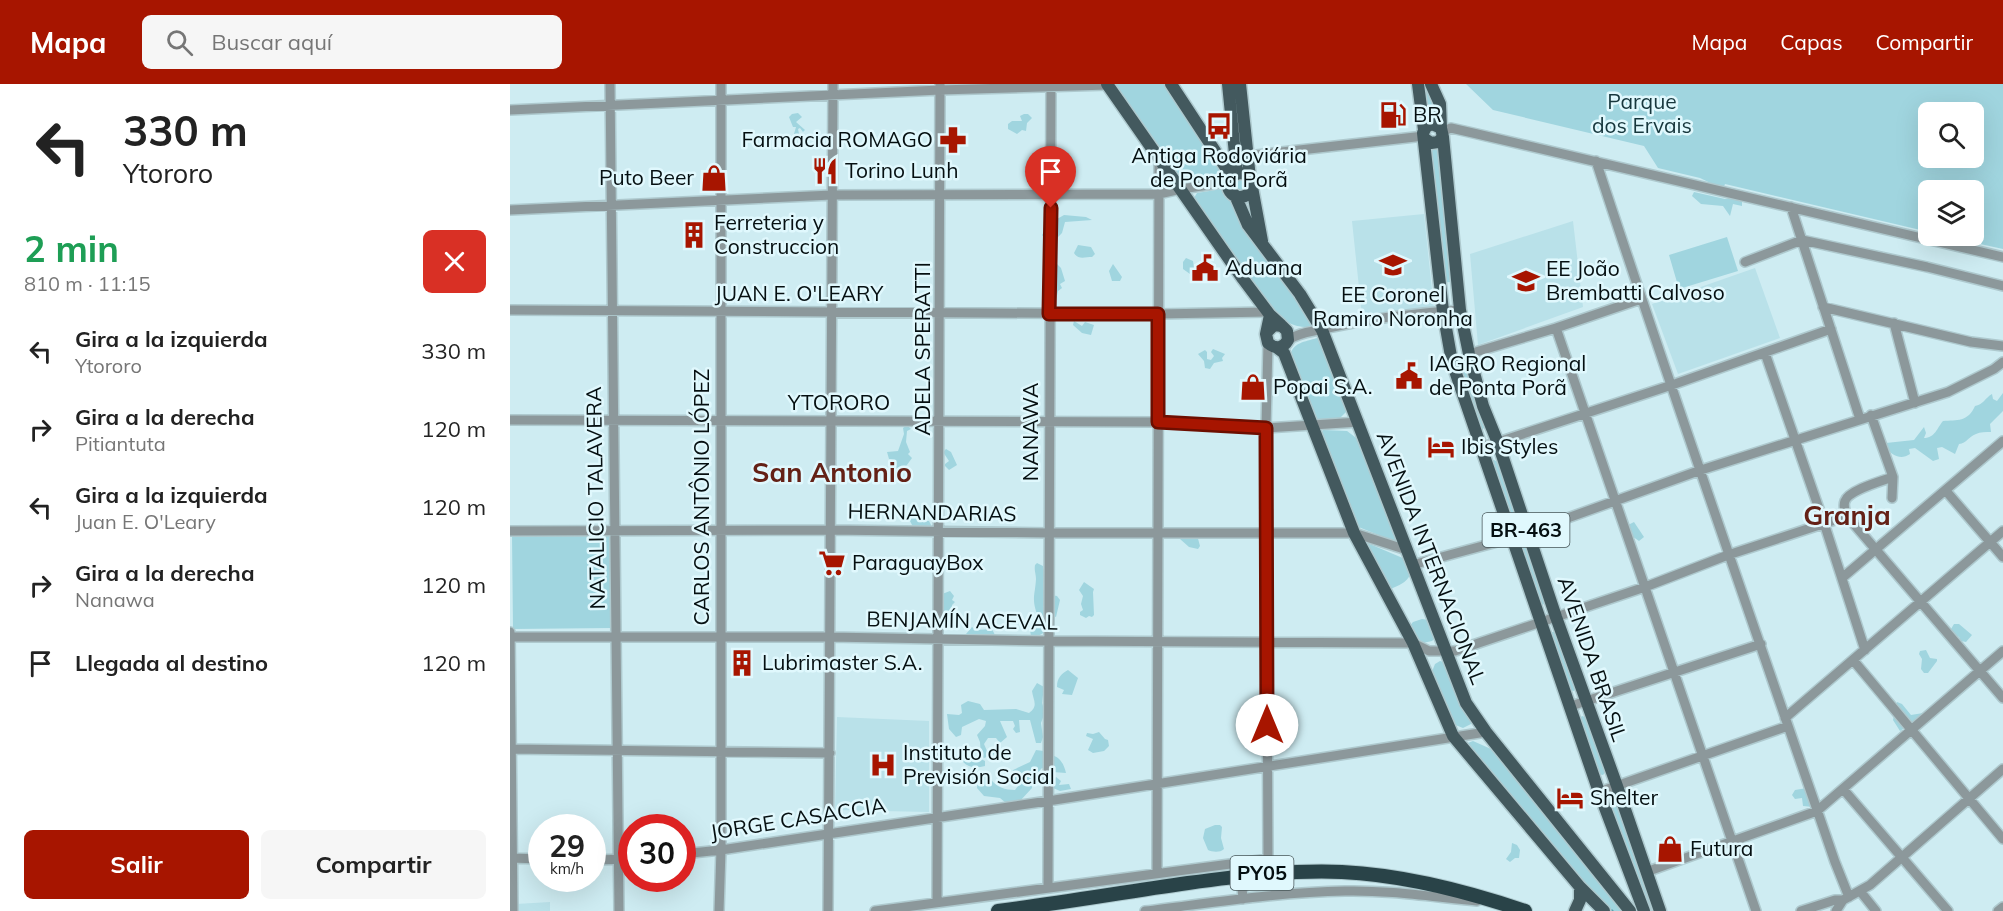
<!DOCTYPE html>
<html lang="es">
<head>
<meta charset="utf-8">
<style>
  :root { --surface:#fff; --page:#f6f6f6; --text:#222; --muted:#767676; --accent:#a71500 }
  body { margin:0; font-family:Mulish,sans-serif; background:var(--page); color:var(--text); height:100vh; display:flex; flex-direction:column; font-size:22px; white-space:nowrap }
  * { box-sizing:border-box; margin:0 }
  p { font-size:20px; color:var(--muted) }
  .icon { flex:none; width:33px; height:33px; fill:none; stroke:currentColor; stroke-width:2; stroke-linecap:round; stroke-linejoin:round }
  .map { position:relative; flex:1; overflow:hidden }
  .side { display:flex; flex-direction:column; background:var(--surface); width:510px }
  .side>* { flex:none }
  .top-card { background:#fff; color:var(--text); overflow:hidden }
  .buttons { position:absolute; left:1408px; top:18px; display:grid; gap:12px }
  .buttons a { display:grid; place-items:center; width:66px; height:66px; border-radius:9px; background:var(--surface); box-shadow:0 6px 24px #0002; font-size:30px }
  .speed { position:absolute; left:18px; top:730px; display:flex; gap:12px; font-size:30px; font-weight:700; text-align:center }
  .speed>* { display:grid; place-content:center; width:78px; height:78px; border-radius:50%; background:var(--surface); box-shadow:0 6px 24px #0002; line-height:1 }
  .speed small { font-size:15px; font-weight:400 }
  .speed .limit { border:9px solid #d22; background:#fff; color:#111 }
  .pin { position:absolute; display:grid; place-items:center; width:51px; height:51px; color:#fff; margin:-62px -26px; border-radius:50% 50% 50% 0; rotate:-45deg; box-shadow:0 0 6px #0007 }
  .pin .icon { rotate:45deg }
  .me { position:absolute; width:66px; margin:-33px; rotate:0deg; stroke-linejoin:round; filter:drop-shadow(0 0 4px #0008) }
  .turn { display:flex; align-items:center; gap:21px; height:126px; padding:0 24px; font-size:27px }
  .turn .icon { width:78px; height:78px; stroke-width:2.5 }
  .turn b { display:block; font-size:42px; line-height:51px }
  .round { display:grid; place-items:center; flex:none; width:63px; height:63px; border-radius:9px; background:var(--page) }
  .head { display:flex; align-items:center; justify-content:space-between; height:102px; padding:0 24px }
  h1 { font-size:36px; font-weight:700; line-height:45px; color:#1e9e55 }
  .action { display:flex; gap:12px; margin-top:auto; padding:12px 24px }
  .action a { flex:1; height:69px; border-radius:9px; background:var(--accent); color:#fff; font-size:24px; font-weight:700; line-height:69px; text-align:center }
  .action a+a { background:var(--page); color:var(--text) }
  ul { padding:0; list-style:none }
  li { display:flex; align-items:center; gap:18px; height:78px; padding:0 24px }
  li div { flex:1 }
  li b { display:block; font-size:22px }
  li em { font-style:normal }
  header { display:flex; align-items:center; gap:36px; box-sizing:border-box; height:84px; padding:0 30px; background:var(--accent); color:#fff }
  header strong { font-size:28px }
  nav { display:flex; gap:33px; margin-inline-start:auto; font-size:21px }
  .search { width:420px; height:54px; background:var(--page); display:flex; align-items:center; gap:15px; box-sizing:border-box; padding:0 21px; border-radius:9px; color:var(--muted); font-size:22px }
  main { display:flex; flex:1; min-height:0 }
  .map>svg:first-child { display:block }
  .built { fill:#b9e1e9 }
  .green { fill:#a0d5df; fill-rule:evenodd }
  .lines { fill:none; stroke-linecap:round; stroke-linejoin:round }
  .stream { stroke:#5e9eaa; stroke-width:1.5 }
  .minor-casing { stroke:#aec9ce; stroke-width:12 }
  .major-casing { stroke:#aec9ce; stroke-width:15 }
  .highway-casing { stroke:#aec9ce; stroke-width:16 }
  .minor { stroke:#8c989b; stroke-width:9 }
  .major { stroke:#43595e; stroke-width:12 }
  .highway { stroke:#294348; stroke-width:14 }
  .route-casing { stroke:#6d0e00; stroke-width:15 }
  .route { stroke:#a71500; stroke-width:10 }
  .labels { text-anchor:middle; stroke-width:5; stroke-linejoin:round; paint-order:stroke }
  .shield { fill:#e0f8fd; stroke:#475558; stroke-width:1.5 }
  .shield-label { font-size:20px; font-weight:bold; fill:#050f11 }
  .park-label { font-size:21px; fill:#17373d; stroke:#e0f8fd }
  .poi-label { font-size:21px; fill:#050f11; stroke:#e0f8fd; text-anchor:start }
  .street-label { font-size:21px; fill:#050f11; stroke:#e0f8fd }
  .district-label { font-size:27px; font-weight:bold; fill:#642116; stroke:#e0f8fd }
</style>
</head>
<body>
<header>
<strong>Mapa</strong>
<div class="search"><svg class="icon" aria-label="search" viewBox="0 0 24 24"><circle cx="10" cy="10" r="6"/><path d="M15 15l6 6"/></svg>Buscar aquí</div>
<nav><a>Mapa</a><a>Capas</a><a>Compartir</a></nav>
</header>
<main>
<section class="side">
<div class="top-card">
<div class="turn"><svg class="icon" aria-label="left" viewBox="0 0 24 24"><path d="M17 20v-9H6M10 6l-5 5 5 5"/></svg><div><b>330 m</b>Ytororo</div></div>
</div>
<div class="head"><div><h1>2 min</h1><p>810 m · 11:15</p></div><a class="round" style="background:#d93025;color:#fff"><svg class="icon" aria-label="close" viewBox="0 0 24 24"><path d="M6 6l12 12M18 6L6 18"/></svg></a></div>
<ul>
<li><svg class="icon" aria-label="left" viewBox="0 0 24 24"><path d="M17 20v-9H6M10 6l-5 5 5 5"/></svg><div><b>Gira a la izquierda</b><p>Ytororo</p></div><em>330 m</em></li>
<li><svg class="icon" aria-label="right" viewBox="0 0 24 24"><path d="M7 20v-9h11M14 6l5 5-5 5"/></svg><div><b>Gira a la derecha</b><p>Pitiantuta</p></div><em>120 m</em></li>
<li><svg class="icon" aria-label="left" viewBox="0 0 24 24"><path d="M17 20v-9H6M10 6l-5 5 5 5"/></svg><div><b>Gira a la izquierda</b><p>Juan E. O'Leary</p></div><em>120 m</em></li>
<li><svg class="icon" aria-label="right" viewBox="0 0 24 24"><path d="M7 20v-9h11M14 6l5 5-5 5"/></svg><div><b>Gira a la derecha</b><p>Nanawa</p></div><em>120 m</em></li>
<li><svg class="icon" aria-label="arrive" viewBox="0 0 24 24"><path d="M6 21V4h12l-3 4 3 4H6"/></svg><div><b>Llegada al destino</b></div><em>120 m</em></li>
</ul>
<div class="action"><a>Salir</a><a>Compartir</a></div>
</section>
<div class="map">
<svg width="1493" height="827" viewBox="0 0 1493 827">
  <rect width="100%" height="100%" fill="#ceecf2"/>
  <path class="built" d="M914,130L924,225L852,232L842,137Z
    M1063,137L1073,223L968,261L960,170Z
    M1245,184L1270,254L1168,290L1142,220Z
    M327,633L419,637V728L325,726Z
    M40,818V827H7L6,820Z"/>
  <path class="green" d="M605,0H655L711,87L709,92L677,96L671,93Z
    M910,0H919L924,22V32L919,35H916Z
    M956,0H1493V165L1434,152H1464V106H1419V148L1215,100L1213,105L1190,94L1148,84L1134,62L983,26ZM1419,28H1464V74H1419Z
    M288,29L292,33L286,38L295,46L293,48L290,44L288,45L289,50L287,52L284,50L286,43H283L279,33L282,30Z
    M514,30H518L522,34L517,39L516,47L512,46L507,50L498,45V40L502,37H512L510,32Z
    M919,61L928,67L940,198L930,199Z
    M723 102a8 8 0 1 1 16 0a8 8 0 1 1-16 0Z
    M712,105L716,107L728,133L803,237V243C780,245 770,234 755,218L684,114L687,109Z
    M1184,108L1215,115L1225,113L1232,116V122L1223,120L1220,132L1213,122L1191,120L1182,112Z
    M554,131L576,133L582,136L555,138L552,149L546,155L536,152L534,154L532,151C538,140 543,137 554,131Z
    M1217,153L1228,187L1169,205L1159,171Z
    M568,161L581,163L585,170L582,173C575,173 568,176 564,169Z
    M676,174L683,177L685,190H680L673,185V178Z
    M547,180L551,184L555,197L550,200L552,204L548,207L544,225V181Z
    M603,180L612,193L610,197H602L599,187Z
    M564,237L572,242L575,238L584,241L581,251L572,249L563,241Z
    M807,254L811,256L837,327L829,335L807,336L804,333L780,273C782,258 795,258 807,254Z
    M703,265L715,270L712,274L713,277L704,279L700,285L695,284L694,277L688,270L695,266L697,268V275L701,276L704,272L701,268Z
    M954,287L958,288L976,343L971,346L951,288Z
    M1493,309V327L1480,340L1481,348C1476,348 1470,348 1466,350C1458,353 1457,359 1449,360L1445,370L1432,363L1427,364L1429,375L1423,377L1405,364L1399,365L1400,370C1391,376 1383,372 1376,364V359L1404,356L1414,343L1416,349L1414,354C1425,354 1427,344 1433,337C1447,336 1458,338 1465,322C1473,321 1475,314 1482,310L1483,315L1487,317Z
    M397,341L401,345L397,347L396,358L400,368L398,370L402,374L394,385L384,388L378,385L379,379L384,376L379,375L377,368L388,367L394,350L393,344Z
    M813,346L837,347L849,356L888,456L886,458L846,442L811,350Z
    M436,365L441,368L447,381L439,386L435,382V380L439,377L433,368Z
    M984,376L988,378L1006,432L1001,435L981,377Z
    M405,430L408,431L412,437H419L421,441L420,443H403L399,435Z
    M1124,438L1134,453L1129,457L1116,448V442Z
    M100,450L102,544L3,545L2,451Z
    M670,451H687L690,462L688,465L679,463L670,455Z
    M855,458L895,475L900,491C896,499 889,501 881,505L878,504Z
    M1012,462L1018,463L1036,520L1029,521L1010,464Z
    M527,479L533,482C536,494 530,504 537,515L541,511L547,512L550,516L546,533L541,531L538,520L533,522L536,533L533,542L535,548L528,552H521L520,546L528,533C521,514 525,512 526,495C526,490 524,487 525,481Z
    M574,498L584,505L583,508L584,531L582,533L579,532L576,534L570,531V528L573,526L571,520L573,512L569,506Z
    M440,507L444,512L442,516L445,518L442,521V527L437,529L433,528L431,519L432,510Z
    M912,535L919,536L925,554L922,557L913,559L902,549L899,543L903,538Z
    M1444,540H1449L1462,551L1456,558L1451,557L1449,553L1442,550L1441,545Z
    M462,543L466,546L482,545L485,551L483,553H460L456,550Z
    M1042,548H1046L1067,601L1064,607L1059,606L1040,549Z
    M1416,566L1420,574L1427,575V577L1418,589H1414L1411,585L1412,575L1409,570L1410,567Z
    M930,577L934,578L961,634V640L953,644L943,640L921,590L925,580Z
    M558,586L568,594L562,611L552,610L554,606L547,603C547,594 551,590 558,586Z
    M527,599L534,603L532,619L535,628L531,639L533,653L531,659H526L520,636H509L510,648L506,649L503,645L505,642L503,637H490L497,653L490,659L486,654H478L474,660L477,667H483L485,670L474,674L471,671L470,658L467,651L475,642L476,637L469,635L452,643L451,651L446,653L439,645L437,630L449,631L452,629L451,621L458,617L470,620L474,626L506,625L519,629C529,622 523,616 522,607Z
    M1387,618L1392,620L1401,631L1413,629L1403,638L1399,637L1395,630L1393,632L1395,644L1390,647L1383,636Z
    M1072,632L1078,634L1097,686L1093,691L1088,690L1070,634Z
    M589,648L595,655L598,656L599,662L594,667L583,669L578,666L583,655L576,652L577,649L583,650Z
    M963,657L981,665L1113,827H1099L959,665L958,659Z
    M456,665L459,668V675L463,678L471,675L475,677V682C463,685 453,683 449,670L451,666Z
    M526,666L534,667L533,673C546,668 553,676 556,689L543,688L532,684L521,696L522,704L510,717L496,719L490,714L474,712L467,704L468,695L474,692L481,695C485,703 496,706 505,706L508,702L503,698L501,692L503,686L520,678Z
    M546,693L551,697L549,701L559,700L561,705L550,707L543,704L542,697Z
    M1297,704L1303,723L1293,722L1292,714L1285,715L1282,711L1285,706Z
    M1106,718L1145,827H1138L1101,721L1102,719Z
    M705,741H710L712,743L711,754L714,765C710,769 702,768 698,766L693,754L695,745Z
    M1002,759L1007,761L1010,766L1009,774H1005L1000,778L996,775L1001,768Z"/>
  <g class="lines">
    <path class="stream" d="M1102,826L1103,827"/>
    <defs>
      <path id="minor" d="M100,0L109,827
        M0,26L430,6L598,1
        M933,47L941,44L963,49L1493,173
        M737,72L914,52
        M1086,77C1163,312 1245,545 1325,778L1339,813
        M1281,123L1350,335
        M0,126L322,111L649,110L671,105L719,98
        M1235,178L1292,156L1417,183L1493,202
        M1313,223L1461,258L1493,262
        M0,226L648,230L758,228
        M1384,239L1405,319
        M1046,244L1246,827
        M778,256C788,249 800,248 813,245C858,235 904,229 950,226
        M758,259L756,344L758,775L760,789
        M1255,269L1314,439L1355,566
        M959,270L1046,244L1131,215
        M1361,331L1383,393L1382,414
        M0,336L648,338L756,344L849,338
        M970,364L1162,301L1321,245
        M1383,393C1372,397 1339,406 1335,417C1333,422 1335,427 1337,432L1493,614
        M1436,407L1493,473
        M0,447L320,446L540,449H844L897,466
        M902,481L1002,454L1191,386L1438,308L1484,285L1493,278
        M1332,494L1493,357
        M0,548L3,827
        M0,553H320L540,557L903,559L919,567H945L1135,503L1218,471L1337,432
        M1343,576L1493,755
        M1061,622L1251,560
        M1275,634L1493,447
        M0,665L320,669
        M1333,705L1438,827
        M1089,708L1278,642
        M172,770L211,766L538,717L976,648
        M0,774L32,775
        M82,776L122,775
        M647,788L649,74
        M1136,788L1307,727L1493,567
        M731,792L733,815
        M538,803L541,0
        M1350,807L1366,827
        M427,818L430,0
        M209,827L211,766V0
        M318,827L323,0
        M365,827L758,775
        M635,827C701,819 768,808 835,807C879,806 923,813 967,817
        M1291,827L1325,816H1333
        M1326,827L1333,816L1360,801L1493,685
        M1488,827L1493,823"/>
      <path id="major" d="M597,0L733,195L760,231L771,241
        M661,0L722,93
        M718,0L727,90
        M730,0L740,94
        M908,0L914,46
        M921,0L930,20L931,44
        M933,53L950,226L959,270L973,322L988,359L1046,533L1107,702L1150,827
        M915,55L921,59L928,58L933,53L931,44L922,40L916,43L913,49L933,227L942,278L1089,708L1134,827
        M718 101a12 12 0 1 1 24 0a12 12 0 1 1-24 0Z
        M742,103L752,157
        M725,111L738,141L790,210L812,246L956,619L976,648L1120,827
        M757,248L764,241L772,242L777,247L778,256C773,265 765,265 758,259L756,250L760,231
        M766,263L774,269L844,449L903,559L943,652L1070,803L1094,827
        M1065,827L1070,816V803"/>
      <path id="highway" d="M488,827C551,819 614,808 678,799C729,792 780,786 832,788C894,791 956,807 1015,827"/>
    </defs>
    <use href="#minor" class="minor-casing"/>
    <use href="#major" class="major-casing"/>
    <use href="#highway" class="highway-casing"/>
    <use href="#minor" class="minor"/>
    <use href="#major" class="major"/>
    <use href="#highway" class="highway"/>
  </g>
  <g class="lines">
    <defs>
      <path id="route" d="M541,124L539,230H648V338L756,344L757,641"/>
    </defs>
    <use href="#route" class="route-casing"/>
    <use href="#route" class="route"/>
  </g>
  <defs>
    <symbol id="fuel-bare" viewBox="-9 -9 18 18"><path d="M-5.5-6h7V0h2V4h1.3V-2.5L3-4.5l.8-.8L6-3V5H2.5V1h-1V6h-7ZM-4.2-4.7v3.2H.2V-4.7Z" fill="#a71500" stroke="#e0f8fd" stroke-width="2.5" paint-order="stroke"/></symbol>
    <symbol id="bus-bare" viewBox="-9 -9 18 18"><path d="M-5-6H5V4H4V6H2V4H-2V6H-4V4H-5ZM-3.5-4V0h7V-4ZM-3.5 1.2v1.5H-2V1.2ZM2 1.2v1.5H3.5V1.2Z" fill="#a71500" stroke="#e0f8fd" stroke-width="2.5" paint-order="stroke"/></symbol>
    <symbol id="pharmacy-bare" viewBox="-9 -9 18 18"><path d="M-2-6h4v4h4v4h-4v4h-4v-4h-4v-4h4Z" fill="#a71500" stroke="#e0f8fd" stroke-width="2.5" paint-order="stroke"/></symbol>
    <symbol id="restaurant-bare" viewBox="-9 -9 18 18"><path d="M-5-6h1v4h1v-4h1v4h1v-4h1v5L-1.5 .5V6h-2V.5L-5-1ZM5-6V6H3V1.5H1.5Q1.5-4 5-6Z" fill="#a71500" stroke="#e0f8fd" stroke-width="2.5" paint-order="stroke"/></symbol>
    <symbol id="shop-bare" viewBox="-9 -9 18 18"><path d="M-5-2.5h2.3a2.7 3.5 0 0 1 5.4 0H5L5.5 6h-11ZM-1.5-2.5h3a1.5 2.3 0 0 0-3 0Z" fill="#a71500" stroke="#e0f8fd" stroke-width="2.5" paint-order="stroke"/></symbol>
    <symbol id="building-bare" viewBox="-9 -9 18 18"><path d="M-4-6H4V6H1V3H-1V6H-4ZM-2.5-4.3h1.7v1.8h-1.7ZM.8-4.3h1.7v1.8H.8ZM-2.5-1h1.7V.8h-1.7ZM.8-1h1.7V.8H.8Z" fill="#a71500" stroke="#e0f8fd" stroke-width="2.5" paint-order="stroke"/></symbol>
    <symbol id="school-bare" viewBox="-9 -9 18 18"><path d="M0-5L7-2L0 1L-7-2ZM-4 1L0 2.5L4 1V4Q0 6-4 4Z" fill="#a71500" stroke="#e0f8fd" stroke-width="2.5" paint-order="stroke"/></symbol>
    <symbol id="civic-bare" viewBox="-9 -9 18 18"><path d="M-.6-6.5H3V-4.5H.6V-3L4-1V1h2V6H-6V1h2V-1L-.6-3ZM-1.2 2.5V6h2.4V2.5Z" fill="#a71500" stroke="#e0f8fd" stroke-width="2.5" paint-order="stroke"/></symbol>
    <symbol id="hotel-bare" viewBox="-9 -9 18 18"><path d="M-6-4.5h1.5V1H6V5H4.5V3h-9V5H-6ZM-4 0a1.8 1.8 0 1 1 3.6 0ZM.5 0V-2.5h3Q6-2.5 6 0Z" fill="#a71500" stroke="#e0f8fd" stroke-width="2.5" paint-order="stroke"/></symbol>
    <symbol id="supermarket-bare" viewBox="-9 -9 18 18"><path d="M-6-5.5h2.5l.6 2H6L4.5 2H-2.5L-4.4-4H-6ZM-1.5 3.2a1.3 1.3 0 1 0 .1 0ZM3 3.2a1.3 1.3 0 1 0 .1 0Z" fill="#a71500" stroke="#e0f8fd" stroke-width="2.5" paint-order="stroke"/></symbol>
    <symbol id="hospital-bare" viewBox="-9 -9 18 18"><path d="M-5-5h3v3.5h4V-5h3V5h-3V1.5h-4V5h-3Z" fill="#a71500" stroke="#e0f8fd" stroke-width="2.5" paint-order="stroke"/></symbol>
  </defs>
  <g fill-rule="evenodd">
    <use href="#fuel-bare" x="864" y="12" width="38" height="38"/>
    <use href="#bus-bare" x="690" y="23" width="38" height="38"/>
    <use href="#pharmacy-bare" x="424" y="37" width="38" height="38"/>
    <use href="#restaurant-bare" x="296" y="68" width="38" height="38"/>
    <use href="#shop-bare" x="185" y="75" width="38" height="38"/>
    <use href="#building-bare" x="165" y="132" width="38" height="38"/>
    <use href="#school-bare" x="864" y="162" width="38" height="38"/>
    <use href="#civic-bare" x="676" y="165" width="38" height="38"/>
    <use href="#school-bare" x="997" y="178" width="38" height="38"/>
    <use href="#civic-bare" x="880" y="273" width="38" height="38"/>
    <use href="#shop-bare" x="724" y="284" width="38" height="38"/>
    <use href="#hotel-bare" x="912" y="344" width="38" height="38"/>
    <use href="#supermarket-bare" x="303" y="460" width="38" height="38"/>
    <use href="#building-bare" x="213" y="560" width="38" height="38"/>
    <use href="#hospital-bare" x="354" y="662" width="38" height="38"/>
    <use href="#hotel-bare" x="1041" y="695" width="38" height="38"/>
    <use href="#shop-bare" x="1141" y="746" width="38" height="38"/>
  </g>
  <g class="labels">
    <g class="shield">
      <rect x="972.5" y="429" width="87" height="34" rx="4.5"/>
      <rect x="720.5" y="772" width="63" height="34" rx="4.5"/>
    </g>
    <g class="shield-label">
      <text x="1016" y="453">BR-463</text>
      <text x="752" y="796">PY05</text>
    </g>
    <g class="park-label">
      <text x="1132" y="25">Parque<tspan x="1132" dy="24">dos Ervais</tspan></text>
    </g>
    <g class="poi-label">
      <text x="903" y="38">BR</text>
      <text x="423" y="63" text-anchor="end">Farmacia ROMAGO</text>
      <text x="709" y="79" text-anchor="middle">Antiga Rodoviária<tspan x="709" dy="24">de Ponta Porã</tspan></text>
      <text x="335" y="94">Torino Lunh</text>
      <text x="184" y="101" text-anchor="end">Puto Beer</text>
      <text x="204" y="146">Ferreteria y<tspan x="204" dy="24">Construccion</tspan></text>
      <text x="715" y="191">Aduana</text>
      <text x="1036" y="192">EE João<tspan x="1036" dy="24">Brembatti Calvoso</tspan></text>
      <text x="883" y="218" text-anchor="middle">EE Coronel<tspan x="883" dy="24">Ramiro Noronha</tspan></text>
      <text x="919" y="287">IAGRO Regional<tspan x="919" dy="24">de Ponta Porã</tspan></text>
      <text x="763" y="310">Popai S.A.</text>
      <text x="951" y="370">Ibis Styles</text>
      <text x="342" y="486">ParaguayBox</text>
      <text x="252" y="586">Lubrimaster S.A.</text>
      <text x="393" y="676">Instituto de<tspan x="393" dy="24">Previsión Social</tspan></text>
      <text x="1080" y="721">Shelter</text>
      <text x="1180" y="772">Futura</text>
    </g>
    <g class="street-label">
      <text x="289" y="217">JUAN E. O'LEARY</text>
      <text transform="translate(413 265) rotate(-90)" y="7">ADELA SPERATTI</text>
      <text x="329" y="326">YTORORO</text>
      <text transform="translate(521 348) rotate(-90)" y="7">NANAWA</text>
      <text transform="translate(192 413) rotate(-90)" y="7">CARLOS ANTÔNIO LÓPEZ</text>
      <text transform="translate(86 414) rotate(-91)" y="7">NATALICIO TALAVERA</text>
      <text transform="translate(422 429) rotate(1)" y="7">HERNANDARIAS</text>
      <text transform="translate(921 474) rotate(69)" y="7">AVENIDA INTERNACIONAL</text>
      <text transform="translate(452 537) rotate(1)" y="7">BENJAMÍN ACEVAL</text>
      <text transform="translate(1082 575) rotate(71)" y="7">AVENIDA BRASIL</text>
      <text transform="translate(288 735) rotate(-9)" y="7">JORGE CASACCIA</text>
    </g>
    <g class="district-label">
      <text x="322" y="398">San Antonio</text>
      <text x="1337" y="441">Granja</text>
    </g>
  </g>
</svg>
<div class="buttons">
<a><svg class="icon" aria-label="search" viewBox="0 0 24 24"><circle cx="10" cy="10" r="6"/><path d="M15 15l6 6"/></svg></a>
<a><svg class="icon" aria-label="layers" viewBox="0 0 24 24"><path d="M12 4l9 5-9 5-9-5zM3 14l9 5 9-5"/></svg></a>
</div>
<div class="speed"><div>29<small>km/h</small></div><div class="limit">30</div></div>
<div class="pin" style="left:541px;top:124px;background:#d93025"><svg class="icon" aria-label="arrive" viewBox="0 0 24 24"><path d="M6 21V4h12l-3 4 3 4H6"/></svg></div>
<svg class="me" style="left:757px;top:641px" viewBox="-20 -20 40 40"><circle r="19" fill="#fff"/><path d="M0-13L10 11 0 6-10 11z" fill="#a71500"/></svg>
</div>
</main>
</body>
</html>
